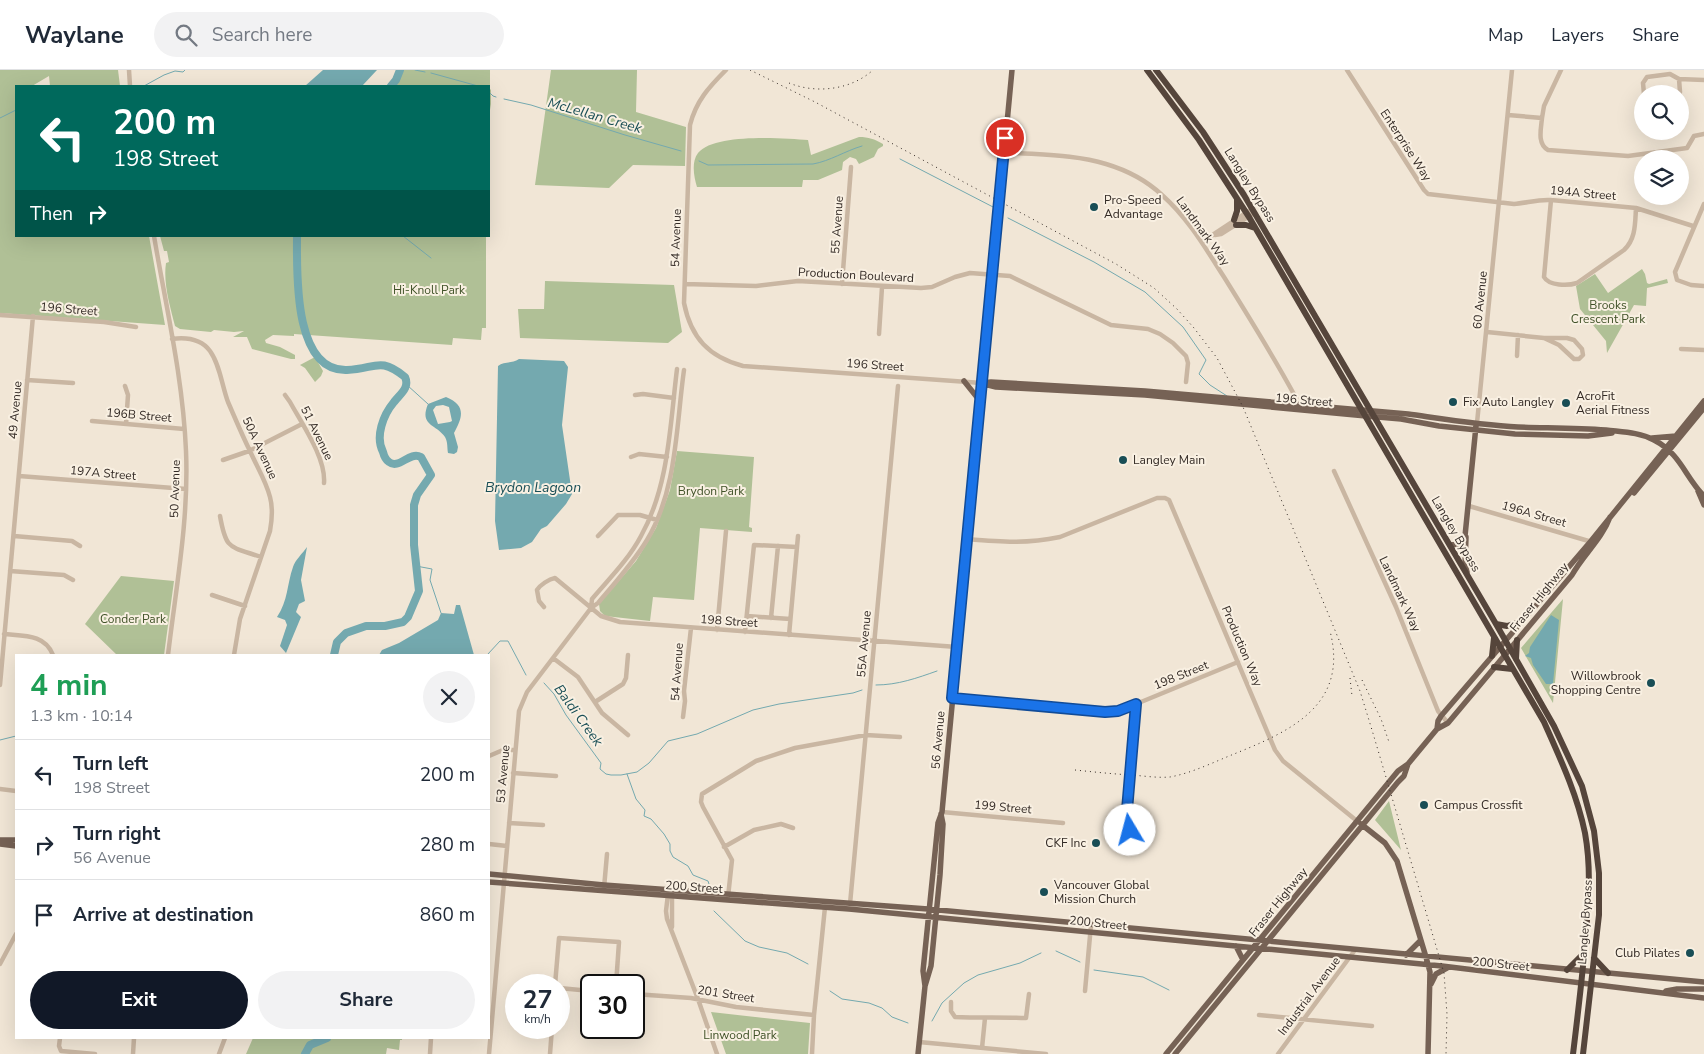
<!DOCTYPE html>
<html lang="en">
<head>
<meta charset="utf-8">
<style>
  :root { --surface:#fff; --page:#f2f2f3; --text:#1f2937; --muted:#747a83; --line:#e0e1e3; --accent:#111827 }
  body { margin:0; font-family:"Nunito Sans",sans-serif; background:var(--page); color:var(--text); height:100vh; display:flex; flex-direction:column; font-size:19px; white-space:nowrap }
  * { box-sizing:border-box; margin:0 }
  p { font-size:16px; color:var(--muted) }
  .icon { flex:none; width:28px; height:28px; fill:none; stroke:currentColor; stroke-width:2; stroke-linecap:round; stroke-linejoin:round }
  .map { position:relative; flex:1; overflow:hidden }
  .details { position:absolute; left:15px; top:584px; width:475px; height:385px; display:flex; flex-direction:column; background:var(--surface); border-radius:0px; box-shadow:0 5px 20px #0002 }
  .details>* { flex:none }
  .hud { position:absolute; left:15px; top:15px; width:475px; height:152px; border-radius:0px; box-shadow:0 5px 20px #0002; background:#00695c; color:#fff; overflow:hidden }
  .buttons { position:absolute; left:1634px; top:15px; display:grid; gap:10px }
  .buttons a { display:grid; place-items:center; width:55px; height:55px; border-radius:50%; background:var(--surface); box-shadow:0 5px 20px #0002; font-size:25px }
  .speed { position:absolute; left:505px; top:904px; display:flex; gap:10px; font-size:25px; font-weight:700; text-align:center }
  .speed>* { display:grid; place-content:center; width:65px; height:65px; border-radius:50%; background:var(--surface); box-shadow:0 5px 20px #0002; line-height:1 }
  .speed small { font-size:12px; font-weight:400 }
  .speed .limit { border:2px solid #111; border-radius:8px; background:#fff; color:#111 }
  .pin { position:absolute; display:grid; place-items:center; width:42px; height:42px; color:#fff; margin:-21px; border:2px solid #fff; border-radius:50%; box-shadow:0 1px 5px #0007 }
  .me { position:absolute; width:55px; margin:-28px; rotate:352deg; stroke-linejoin:round; filter:drop-shadow(0 0 4px #0008) }
  .turn { display:flex; align-items:center; gap:18px; height:105px; padding:0 15px; font-size:22px }
  .turn .icon { width:65px; height:65px; stroke-width:2.5 }
  .turn b { display:block; font-size:35px; line-height:42px }
  .then { display:flex; align-items:center; height:48px; padding:0 15px; background:#0003; gap:10px; font-size:19px }
  .round { display:grid; place-items:center; flex:none; width:52px; height:52px; border-radius:26px; background:var(--page) }
  .overview { display:flex; align-items:center; justify-content:space-between; height:85px; padding:0 15px }
  h1 { font-size:30px; font-weight:700; line-height:38px; color:#1e9e55 }
  .action { display:flex; gap:10px; margin-top:auto; padding:10px 15px }
  .action a { flex:1; height:58px; border-radius:30px; background:var(--accent); color:#fff; font-size:20px; font-weight:700; line-height:58px; text-align:center }
  .action a+a { background:var(--page); color:var(--text) }
  ul { padding:0; list-style:none }
  li { display:flex; align-items:center; gap:15px; height:70px; padding:0 15px; border-top:1px solid var(--line) }
  li div { flex:1 }
  li b { display:block; font-size:19px }
  li em { font-style:normal }
  header { display:flex; align-items:center; gap:30px; box-sizing:border-box; height:70px; padding:0 25px; background:var(--surface); border-bottom:1px solid var(--line) }
  header strong { font-size:24px }
  nav { display:flex; gap:28px; margin-inline-start:auto; font-size:18px }
  .search { width:350px; height:45px; background:var(--page); display:flex; align-items:center; gap:12px; box-sizing:border-box; padding:0 18px; border-radius:28px; color:var(--muted); font-size:19px }
  .map>svg:first-child { display:block }
  .green { fill:#b0c096 }
  .water { fill:#74a9af; fill-rule:evenodd }
  .lines { fill:none; stroke-linecap:round; stroke-linejoin:round }
  .stream { stroke:#74a9af; stroke-width:1 }
  .river { stroke:#74a9af; stroke-width:8 }
  .minor { stroke:#c9b6a2; stroke-width:4.5 }
  .major { stroke:#766255; stroke-width:5.5 }
  .highway { stroke:#55453b; stroke-width:6 }
  .rail { stroke:#332a25; stroke-width:1; stroke-dasharray:1 4; stroke-linecap:butt }
  .route-casing { stroke:#114b97; stroke-width:12 }
  .route { stroke:#1a73e8; stroke-width:9 }
  .poi-dot { fill:#194e56; stroke:#f9f0e2; stroke-width:2 }
  .labels { text-anchor:middle; stroke-width:4; stroke-linejoin:round; paint-order:stroke }
  .street-label { font-size:12px; fill:#332a25; stroke:#f9f0e2 }
  .poi-label { font-size:12px; fill:#332a25; stroke:#f9f0e2; text-anchor:start }
  .park-label { font-size:12px; fill:#405228; stroke:#f9f0e2 }
  .water-label { font-size:14px; font-style:italic; fill:#194e56; stroke:#f9f0e2 }
</style>
</head>
<body>
<header>
<strong>Waylane</strong>
<div class="search"><svg class="icon" aria-label="search" viewBox="0 0 24 24"><circle cx="10" cy="10" r="6"/><path d="M15 15l6 6"/></svg>Search here</div>
<nav><a>Map</a><a>Layers</a><a>Share</a></nav>
</header>
<div class="map">
<svg width="1704" height="984" viewBox="0 0 1704 984">
  <rect width="100%" height="100%" fill="#f1e6d6"/>
  <path class="green" d="M0,0H118L120,16H50L49,6L32,16H16V166H149L165,255L0,243Z
    M398,0H490V19L491,20V34L489,46V16H388Z
    M551,0H637L636,42L686,57L685,96L633,95L609,118L535,115Z
    M859,67C869,67 874,69 883,74V76L878,79L874,87L859,94L856,89L850,87L843,92L842,100L818,110H803L802,117H697C694,107 691,92 698,83C714,63 783,68 808,70L811,85Z
    M160,166H486V258H482L481,270L453,268L452,275L294,264V266L273,265L265,270L266,273L280,277L295,285V289H291L252,279L247,267H233L244,261L234,262L214,260L211,262L180,259L175,256C170,236 163,213 166,193L169,192L167,181H164Z
    M1642,199L1645,204L1647,213L1649,214L1667,209L1668,213L1647,218L1646,236L1634,235L1607,283L1606,271L1580,239L1576,216L1595,204L1608,223Z
    M545,211L674,215L682,262L668,273L520,268L518,239H544Z
    M315,287L323,301L321,306L315,312L305,298L300,295Z
    M677,381L754,387L749,457L752,458V462L700,458L694,530L653,527L650,551L605,546L600,541L599,534L636,491L656,458L670,420Z
    M121,506L174,511L164,585H117L85,554Z
    M1563,529L1553,633L1521,578Z
    M1389,731L1401,780L1375,750Z
    M711,942L810,953L808,984H726Z
    M253,968H402V970H400L399,980L387,978L386,984H246Z"/>
  <path class="water" d="M323,0H377L362,16H305Z
    M519,289L564,291L568,297L562,355L572,424L566,434L547,456L541,459L532,472L521,478L499,480L495,451L498,296C504,291 512,294 519,289Z
    M446,327C466,335 463,347 454,363L458,377L457,382L454,384L448,383C447,378 448,372 445,367C436,354 419,356 428,334ZM443,335L449,337L452,351L450,352L438,354L433,340L436,336Z
    M307,477L301,510L305,531L299,534L296,542L301,547L286,583L280,576L287,555L285,550L277,547C288,531 287,514 293,497C295,490 303,483 307,477Z
    M456,535H460L474,585H379L382,580L399,573L438,550L441,543L454,544Z
    M1551,545L1559,550L1553,614H1546L1533,595L1531,588L1525,586L1529,583L1530,577Z"/>
  <g class="lines">
    <path class="stream" d="M415,0L425,2
      M431,3L478,16
      M144,16L164,5L175,1L183,2L185,0
      M489,22L493,26L496,27
      M504,29L531,35L625,65L681,81
      M0,48L16,40
      M900,89L995,138
      M699,91L708,95L813,94C830,91 845,81 862,76
      M1008,148L1094,192L1145,222L1183,257L1206,290L1199,304L1210,315L1227,326
      M403,166L431,188
      M407,315L428,334
      M416,496L432,499L430,510L441,543
      M488,584L500,571H508L526,605
      M544,613L554,624L566,645L601,693L600,699L606,704L611,705H621L637,702L649,693L668,671L697,664L753,640L779,634L853,623L862,620
      M876,615C898,615 917,608 937,601
      M0,670L16,666
      M627,704L636,729L645,740L644,746L651,749L664,764L670,774V781L673,787L688,796L693,805L708,811L710,817
      M714,841L745,871L759,877L787,883L808,894
      M1056,881L1080,892
      M1094,900L1143,907L1169,920
      M830,921L842,929L869,933L882,938L892,947L908,953
      M932,951L942,933L964,913L978,905L1020,893L1041,883"/>
    <path class="river" d="M391,16L396,10L400,0
      M297,166C297,202 293,302 347,300C376,299 379,286 405,307C410,318 400,324 394,332C383,345 375,367 383,382C384,386 386,390 389,392C399,400 409,381 421,387L431,405L417,425L414,435V475L419,521L408,547L403,552L385,556H366L346,563L337,572L334,585
      M305,984L310,975L327,968"/>
    <path class="minor" d="M129,0L130,16
      M726,0C709,17 696,31 690,55L684,233C691,268 709,287 743,296L982,313
      M1347,0L1424,120L1428,124L1514,134C1527,133 1538,129 1551,130L1636,138L1693,156
      M1644,24L1643,13L1647,7L1670,4L1679,9L1704,10
      M1679,24L1680,22L1679,9
      M1508,45L1542,48L1544,36L1561,0
      M1542,48C1541,59 1537,74 1548,80L1628,86L1687,78L1694,66L1704,64
      M1004,82C1037,85 1074,84 1106,94C1126,100 1147,111 1162,125C1188,148 1206,179 1224,207C1249,247 1274,287 1296,328
      M1551,130L1544,207C1549,216 1568,216 1577,213L1624,180C1636,169 1635,153 1636,138
      M1704,134L1675,202L1677,210L1691,215L1704,216
      M1215,165L1221,164L1251,145
      M154,166C166,237 183,308 186,381C189,449 176,517 168,585
      M1202,172L1252,139
      M685,214L756,216L798,211L921,218L932,217L955,207L970,203L1010,206L1111,255L1148,259L1160,264L1173,273L1186,286L1188,293L1186,312
      M842,214L851,97
      M0,245L104,252L136,257
      M1487,262L1544,268H1567L1574,270L1582,279L1583,285L1579,289H1574L1559,275L1544,268
      M879,264L882,217
      M172,269C187,267 201,269 210,281C220,295 222,316 228,332C235,348 242,365 250,381C257,397 266,411 270,427C273,438 272,450 270,461L240,549L234,585
      M1681,279L1704,280
      M1517,286L1518,265
      M27,310L73,313
      M125,316L128,325L126,354
      M285,325L290,332C302,354 326,388 324,413
      M635,325L643,324L674,328
      M92,351L184,359
      M1477,353L1512,0
      M631,387L639,384L667,387
      M223,390L249,381L302,354
      M1334,401L1396,537L1438,641L1448,653
      M19,406L186,419
      M1469,436L1592,472
      M220,446C226,480 229,476 261,487
      M14,466L72,471L80,476
      M598,466L618,445H640L657,450
      M967,469C1002,472 1025,474 1060,467L1157,428H1165L1169,430L1275,680L1283,691L1357,751
      M10,501L64,505L73,510
      M212,525L245,536
      M544,537L539,531L537,520C540,515 549,509 555,508L601,546L620,552L957,577
      M591,538L592,529C609,509 629,489 641,466C669,416 670,355 677,299
      M747,546L790,549
      M771,548L778,476
      M717,560L726,461
      M745,562L754,475L797,477
      M4,564C24,566 45,564 53,585
      M789,565L798,466
      M553,588L578,607L602,643L628,665
      M0,615L33,246
      M952,628L1100,642L1124,639L1238,592
      M595,632L623,614L626,608L628,585
      M683,647L685,631L684,621L691,558
      M489,686L503,680H515
      M513,703L556,706
      M0,719L16,721
      M942,742L1063,753
      M509,753L543,755
      M1130,760L1126,752L1136,634
      M489,774L507,776
      M724,777L754,760L781,754L793,758
      M604,818L607,784
      M668,824L666,841L667,849L698,929L717,984
      M672,825V857
      M728,827L732,790L703,737L701,732L702,724L756,691L795,678L866,665L900,667
      M850,834L898,316
      M0,894L16,864
      M555,915L559,868L619,872L616,915
      M559,918L591,921
      M1085,921L1091,855
      M634,924L691,928L736,937L814,945
      M951,932V941L955,947C979,948 1002,947 1026,948L1029,924
      M1259,945L1372,956
      M60,968L59,976L61,981L95,984
      M919,972L1046,984
      M982,978L985,948
      M133,984L134,968
      M219,984L225,968
      M430,984L431,968
      M489,984L519,641L527,622L591,538L598,533C615,513 633,493 647,470C677,420 676,357 684,300
      M550,984L552,958
      M812,984L814,945L825,837
      M1278,984L1355,880"/>
    <path class="major" d="M964,311L980,331
      M982,313L991,312L1145,321L1408,344C1444,349 1481,355 1518,357C1547,358 1576,358 1606,360C1622,362 1639,362 1654,370C1681,384 1685,407 1704,426
      M984,314L996,317L1145,325L1366,346L1401,349L1439,356L1515,364L1588,366L1612,363
      M1652,368L1676,366
      M1698,421L1704,435
      M1634,423L1704,338
      M1466,467L1465,495L1467,502
      M1450,475L1461,474L1465,466L1476,356
      M1437,659L1438,651L1441,646L1591,471L1704,331
      M1361,754L1385,773L1397,791L1426,887L1430,902L1428,984
      M0,770H16
      M0,774L16,776
      M489,804L604,815L928,839L1704,912
      M489,812L849,839L1246,877L1442,896L1704,928
      M1236,876L1243,890
      M1406,885L1420,871
      M1431,914L1436,904L1447,898
      M925,916L923,901L938,753L942,742L1012,0
      M1666,921L1677,919H1704
      M918,984L925,916L931,896L940,805L943,754L941,744
      M1166,984L1398,701L1408,694L1437,659L1448,653L1572,505C1583,485 1602,469 1610,447
      M1175,984L1398,712L1404,706L1408,694"/>
    <path class="highway" d="M1147,0L1199,70L1249,147L1544,652C1560,688 1577,724 1585,763C1591,796 1589,829 1586,862C1583,903 1578,943 1573,984
      M1156,0L1203,62L1244,125L1496,554L1554,656L1582,716L1594,761L1599,803V845L1583,984
      M1234,150L1237,141V129
      M1236,155H1246L1255,158
      M1496,554L1507,556L1520,552
      M1492,586L1494,568
      M1516,589L1517,570
      M1494,597L1512,599
      M1594,888L1608,903
      M1567,900L1584,883"/>
    <path class="rail" d="M750,0L815,32L1116,194L1154,218L1177,239L1194,258L1217,288L1243,337L1360,621L1372,660L1444,903L1447,944L1446,984
      M789,13C816,24 851,20 873,0
      M1350,608L1352,626
      M1362,610L1381,649L1389,672
      M1075,700C1094,702 1113,704 1132,705C1144,706 1157,708 1170,707C1192,703 1214,692 1234,684C1291,661 1349,635 1330,561"/>
  </g>
  <g class="lines">
    <defs>
      <path id="route" d="M1005,68L952,628L1105,642L1118,641L1136,634L1126,752L1130,760"/>
    </defs>
    <use href="#route" class="route-casing"/>
    <use href="#route" class="route"/>
  </g>
  <g class="poi-dot">
    <circle cx="1094" cy="137" r="5"/>
    <circle cx="1453" cy="332" r="5"/>
    <circle cx="1566" cy="333" r="5"/>
    <circle cx="1123" cy="390" r="5"/>
    <circle cx="1651" cy="613" r="5"/>
    <circle cx="1424" cy="735" r="5"/>
    <circle cx="1096" cy="773" r="5"/>
    <circle cx="1044" cy="822" r="5"/>
    <circle cx="1690" cy="883" r="5"/>
  </g>
  <g class="labels">
    <g class="street-label">
      <text transform="translate(1406 75) rotate(57)" y="4">Enterprise Way</text>
      <text transform="translate(1250 115) rotate(58)" y="4">Langley Bypass</text>
      <text transform="translate(1583 123) rotate(5)" y="4">194A Street</text>
      <text transform="translate(837 155) rotate(-86)" y="4">55 Avenue</text>
      <text transform="translate(1203 161) rotate(54)" y="4">Landmark Way</text>
      <text transform="translate(676 168) rotate(-88)" y="4">54 Avenue</text>
      <text transform="translate(856 205) rotate(3)" y="4">Production Boulevard</text>
      <text transform="translate(1480 230) rotate(-84)" y="4">60 Avenue</text>
      <text transform="translate(69 239) rotate(5)" y="4">196 Street</text>
      <text transform="translate(875 295) rotate(4)" y="4">196 Street</text>
      <text transform="translate(1304 330) rotate(5)" y="4">196 Street</text>
      <text transform="translate(15 340) rotate(-85)" y="4">49 Avenue</text>
      <text transform="translate(139 345) rotate(5)" y="4">196B Street</text>
      <text transform="translate(317 363) rotate(64)" y="4">51 Avenue</text>
      <text transform="translate(260 378) rotate(65)" y="4">50A Avenue</text>
      <text transform="translate(103 403) rotate(5)" y="4">197A Street</text>
      <text transform="translate(175 419) rotate(-88)" y="4">50 Avenue</text>
      <text transform="translate(1534 444) rotate(16)" y="4">196A Street</text>
      <text transform="translate(1456 464) rotate(60)" y="4">Langley Bypass</text>
      <text transform="translate(1400 524) rotate(65)" y="4">Landmark Way</text>
      <text transform="translate(1539 527) rotate(-51)" y="4">Fraser Highway</text>
      <text transform="translate(729 551) rotate(4)" y="4">198 Street</text>
      <text transform="translate(864 574) rotate(-85)" y="4">55A Avenue</text>
      <text transform="translate(1242 576) rotate(67)" y="4">Production Way</text>
      <text transform="translate(677 602) rotate(-86)" y="4">54 Avenue</text>
      <text transform="translate(1181 605) rotate(-22)" y="4">198 Street</text>
      <text transform="translate(938 670) rotate(-85)" y="4">56 Avenue</text>
      <text transform="translate(503 704) rotate(-85)" y="4">53 Avenue</text>
      <text transform="translate(1003 737) rotate(5)" y="4">199 Street</text>
      <text transform="translate(694 817) rotate(4)" y="4">200 Street</text>
      <text transform="translate(1278 832) rotate(-51)" y="4">Fraser Highway</text>
      <text transform="translate(1585 852) rotate(-86)" y="4">Langley Bypass</text>
      <text transform="translate(1098 853) rotate(6)" y="4">200 Street</text>
      <text transform="translate(1501 894) rotate(6)" y="4">200 Street</text>
      <text transform="translate(726 924) rotate(9)" y="4">201 Street</text>
      <text transform="translate(1309 926) rotate(-53)" y="4">Industrial Avenue</text>
    </g>
    <g class="poi-label">
      <text x="1104" y="134">Pro-Speed<tspan x="1104" dy="14">Advantage</tspan></text>
      <text x="1576" y="330">AcroFit<tspan x="1576" dy="14">Aerial Fitness</tspan></text>
      <text x="1463" y="336">Fix Auto Langley</text>
      <text x="1133" y="394">Langley Main</text>
      <text x="1641" y="610" text-anchor="end">Willowbrook<tspan x="1641" dy="14">Shopping Centre</tspan></text>
      <text x="1434" y="739">Campus Crossfit</text>
      <text x="1086" y="777" text-anchor="end">CKF Inc</text>
      <text x="1054" y="819">Vancouver Global<tspan x="1054" dy="14">Mission Church</tspan></text>
      <text x="1680" y="887" text-anchor="end">Club Pilates</text>
    </g>
    <g class="park-label">
      <text x="429" y="224">Hi-Knoll Park</text>
      <text x="1608" y="239">Brooks<tspan x="1608" dy="14">Crescent Park</tspan></text>
      <text x="711" y="425">Brydon Park</text>
      <text x="133" y="553">Conder Park</text>
      <text x="740" y="969">Linwood Park</text>
    </g>
    <g class="water-label">
      <text transform="translate(595 45) rotate(16)" y="5">McLellan Creek</text>
      <text x="533" y="422">Brydon Lagoon</text>
      <text transform="translate(579 645) rotate(54)" y="5">Baldi Creek</text>
    </g>
  </g>
</svg>
<div class="buttons">
<a><svg class="icon" aria-label="search" viewBox="0 0 24 24"><circle cx="10" cy="10" r="6"/><path d="M15 15l6 6"/></svg></a>
<a><svg class="icon" aria-label="layers" viewBox="0 0 24 24"><path d="M12 4l9 5-9 5-9-5zM3 14l9 5 9-5"/></svg></a>
</div>
<div class="speed"><div>27<small>km/h</small></div><div class="limit">30</div></div>
<div class="pin" style="left:1005px;top:68px;background:#d93025"><svg class="icon" aria-label="arrive" viewBox="0 0 24 24"><path d="M6 21V4h12l-3 4 3 4H6"/></svg></div>
<svg class="me" style="left:1130px;top:760px" viewBox="-20 -20 40 40"><circle r="19" fill="#fff"/><path d="M0-13L10 11 0 6-10 11z" fill="#1a73e8"/></svg>
<div class="hud">
<div class="turn"><svg class="icon" aria-label="left" viewBox="0 0 24 24"><path d="M17 20v-9H6M10 6l-5 5 5 5"/></svg><div><b>200 m</b>198 Street</div></div>
<div class="then">Then<svg class="icon" aria-label="right" viewBox="0 0 24 24"><path d="M7 20v-9h11M14 6l5 5-5 5"/></svg></div>
</div>
<section class="details">
<div class="overview"><div><h1>4 min</h1><p>1.3 km · 10:14</p></div><a class="round"><svg class="icon" aria-label="close" viewBox="0 0 24 24"><path d="M6 6l12 12M18 6L6 18"/></svg></a></div>
<ul>
<li><svg class="icon" aria-label="left" viewBox="0 0 24 24"><path d="M17 20v-9H6M10 6l-5 5 5 5"/></svg><div><b>Turn left</b><p>198 Street</p></div><em>200 m</em></li>
<li><svg class="icon" aria-label="right" viewBox="0 0 24 24"><path d="M7 20v-9h11M14 6l5 5-5 5"/></svg><div><b>Turn right</b><p>56 Avenue</p></div><em>280 m</em></li>
<li><svg class="icon" aria-label="arrive" viewBox="0 0 24 24"><path d="M6 21V4h12l-3 4 3 4H6"/></svg><div><b>Arrive at destination</b></div><em>860 m</em></li>
</ul>
<div class="action"><a>Exit</a><a>Share</a></div>
</section>
</div>
</body>
</html>
